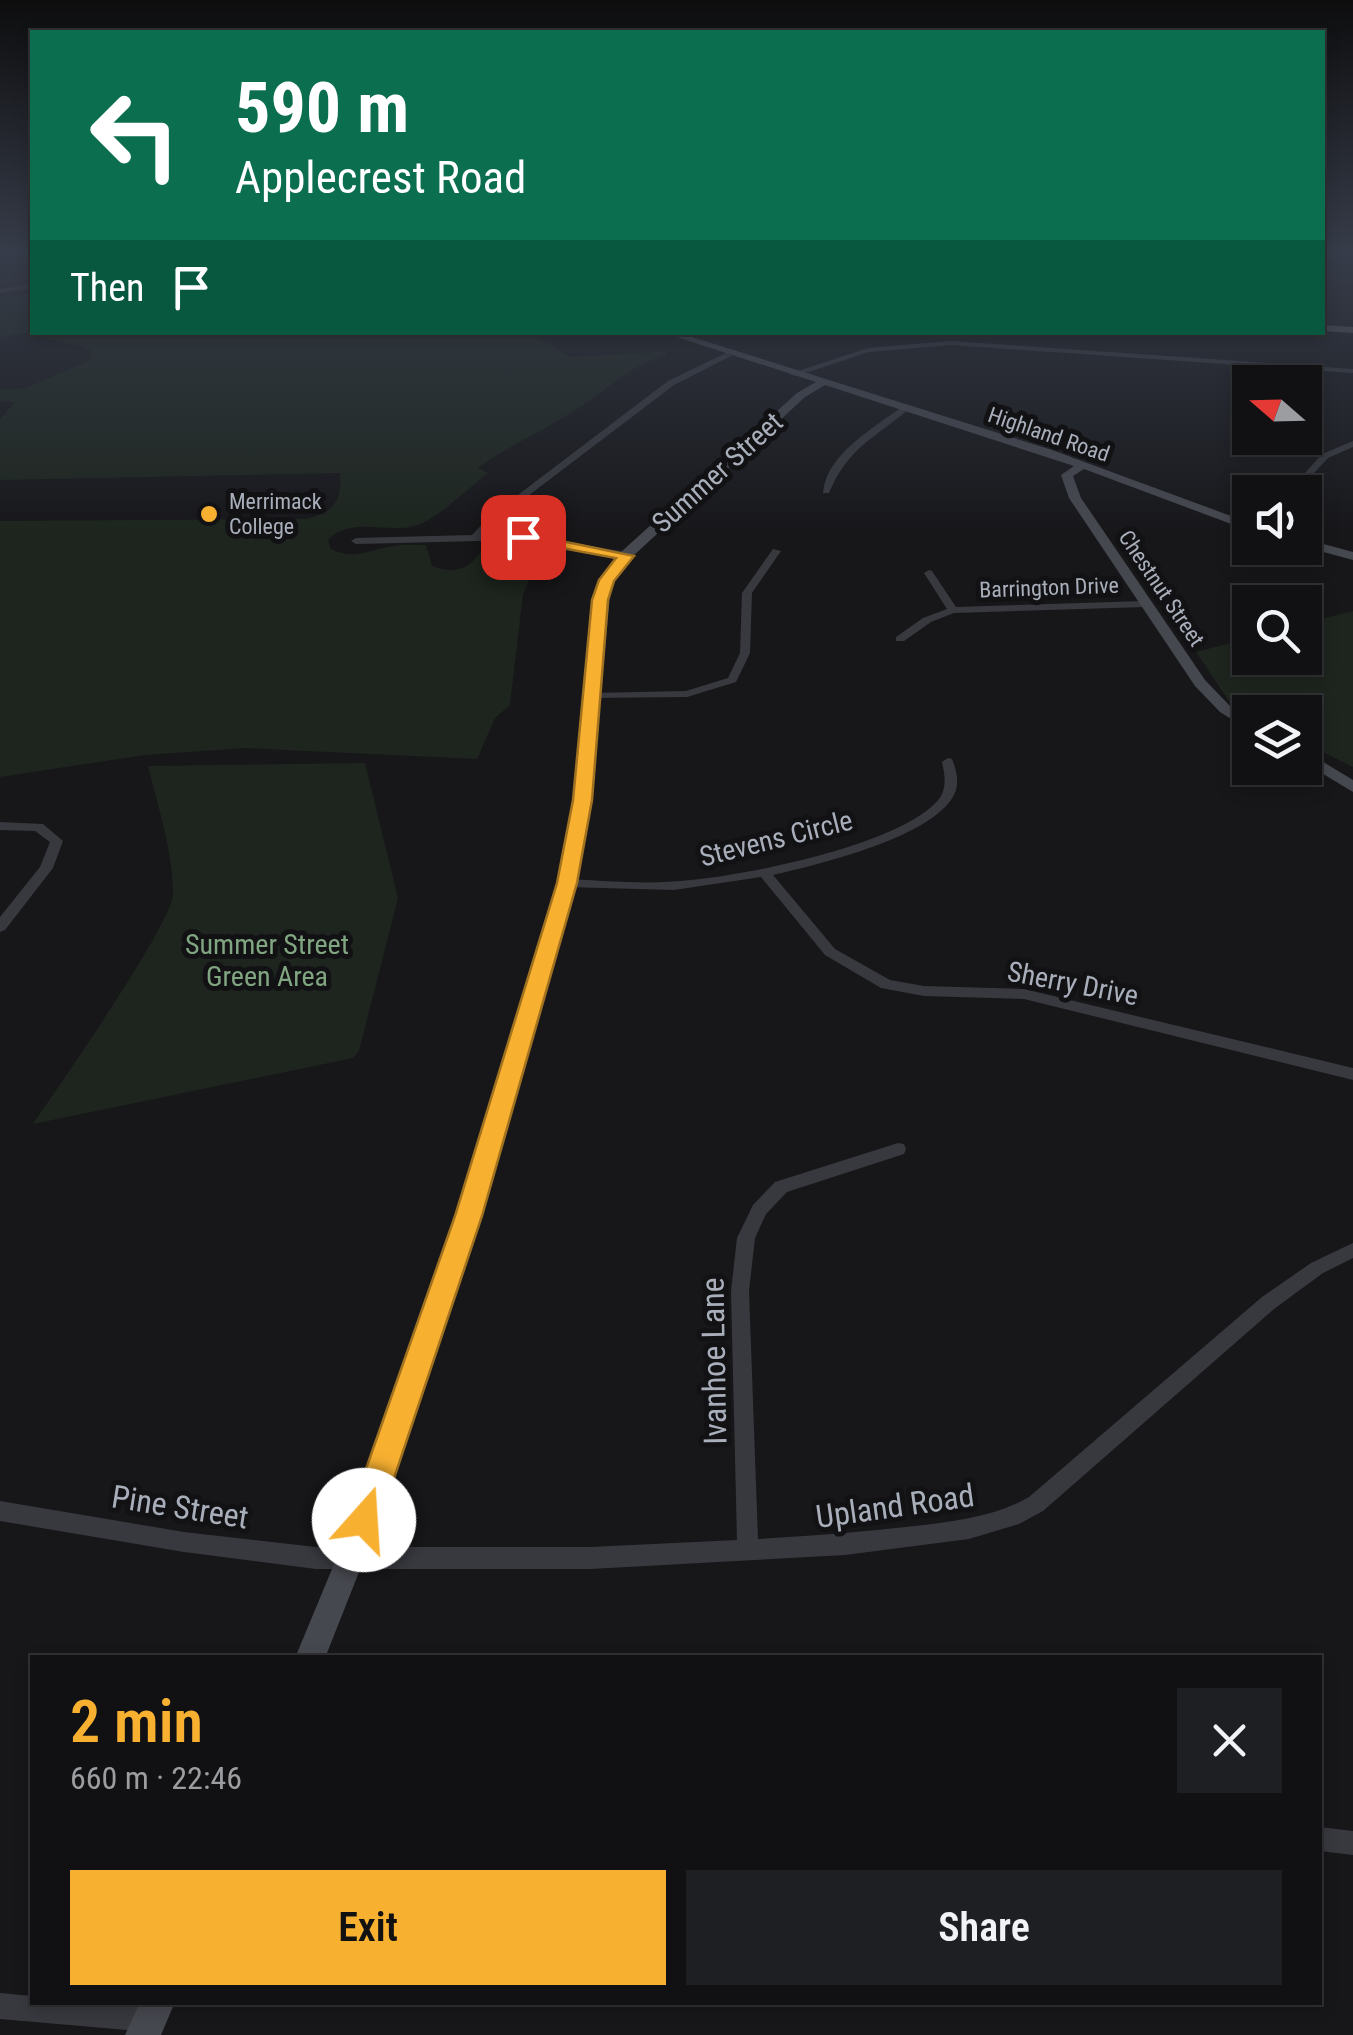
<!DOCTYPE html>
<html lang="en">
<head>
<meta charset="utf-8">
<style>
  :root { --surface:#111114; --page:#1e1f22; --text:#f1f3f6; --muted:#9c9da0; --line:#303134; --accent:#f8b031 }
  body { margin:0; font-family:"Roboto Condensed",sans-serif; background:var(--page); color:var(--text); height:100vh; display:flex; flex-direction:column; font-size:38px; white-space:nowrap }
  * { box-sizing:border-box; margin:0 }
  p { font-size:32px; color:var(--muted) }
  .icon { flex:none; width:55px; height:55px; fill:none; stroke:currentColor; stroke-width:2; stroke-linecap:round; stroke-linejoin:round }
  .map { position:relative; flex:1; overflow:hidden }
  .sheet { position:absolute; left:30px; top:1655px; width:1292px; height:350px; display:flex; flex-direction:column; background:var(--surface); border-radius:0px; box-shadow:0 5px 15px #0003,0 0 0 2px var(--line) }
  .sheet>* { flex:none }
  .top-card { position:absolute; left:30px; top:30px; width:1295px; height:305px; border-radius:0px; box-shadow:0 5px 15px #0003,0 0 0 2px var(--line); background:#0b6e4f; color:#fff; overflow:hidden }
  .needle { width:65px; rotate:290deg }
  .fabs { position:absolute; left:1232px; top:365px; display:grid; gap:20px }
  .fabs a { display:grid; place-items:center; width:90px; height:90px; border-radius:0px; background:var(--surface); box-shadow:0 5px 15px #0003,0 0 0 2px var(--line); font-size:50px }
  .pin { position:absolute; display:grid; place-items:center; width:85px; height:85px; color:#fff; margin:-42px; border-radius:20px; box-shadow:0 5px 15px #0006 }
  .me { position:absolute; width:110px; margin:-55px; rotate:19deg; stroke-linejoin:round; filter:drop-shadow(0 0 8px #0008) }
  .turn { display:flex; align-items:center; gap:35px; height:210px; padding:0 40px; font-size:45px }
  .turn .icon { width:130px; height:130px; stroke-width:2.5 }
  .turn b { display:block; font-size:70px; line-height:85px }
  .then { display:flex; align-items:center; height:95px; padding:0 40px; background:#0003; gap:20px; font-size:38px }
  .round { display:grid; place-items:center; flex:none; width:105px; height:105px; border-radius:0px; background:var(--page) }
  .head { display:flex; align-items:center; justify-content:space-between; height:170px; padding:0 40px }
  h1 { font-size:60px; font-weight:600; line-height:75px; color:var(--accent) }
  .cta { display:flex; gap:20px; margin-top:auto; padding:20px 40px }
  .cta a { flex:1; height:115px; border-radius:0px; background:var(--accent); color:#111; font-size:40px; font-weight:600; line-height:115px; text-align:center }
  .cta a+a { background:var(--page); color:var(--text) }
  .map>svg:first-child { display:block }
  .green { fill:#1d251e }
  .lines { fill:none; stroke-linecap:round; stroke-linejoin:round }
  .street { fill:#38393f; fill-rule:evenodd }
  .secondary { fill:#46484f; fill-rule:evenodd }
  .primary { fill:#54565e; fill-rule:evenodd }
  .route { fill:#f8b031; stroke:#a17220; stroke-width:2.5 }
  .poi-dot { fill:#f8b031; stroke:#121215; stroke-width:4 }
  .labels { text-anchor:middle; stroke-width:10; stroke-linejoin:round; paint-order:stroke }
  .far-street-label { font-size:22px; fill:#a9afba; stroke:#121215 }
  .far-poi-label { font-size:22px; fill:#a9afba; stroke:#121215; text-anchor:start }
  .street-label { font-size:28px; fill:#a9afba; stroke:#121215 }
  .park-label { font-size:28px; fill:#80a581; stroke:#121215 }
  .near-street-label { font-size:32px; fill:#a9afba; stroke:#121215 }
</style>
</head>
<body>
<div class="map">
<svg width="1353" height="2035" viewBox="0 0 1353 2035">
  <rect width="100%" height="100%" fill="#17171a"/>
  <path class="green" d="M32,293V332L0,337V298Z
    M529,332L570,357L664,351L667,355C634,362 608,389 580,407C547,429 510,445 478,468L488,473C470,487 438,518 418,525C388,535 353,515 328,540L331,549C355,561 370,549 393,546C404,544 415,545 426,545L432,566C459,577 475,565 487,541L505,542L498,562L527,561L541,542L565,545L551,563L534,569L523,594L510,705L495,718L477,759L245,748L145,755L0,777V521L306,519C334,513 342,501 340,473L0,480V419L15,402L0,401V390L26,388L91,360L90,350C73,343 57,343 41,336L43,333Z
    M1353,611V767L1305,743V712H1250V718L1237,713L1196,652L1250,638V658H1305V623Z
    M365,763L398,898L359,1051L353,1058L33,1124C56,1090 173,923 173,894C173,851 158,807 148,766Z"/>
  <g class="lines">
    <path class="street" d="M1344,250H1353V253L1322,257V253Z
      M32,284V288L0,293V289Z
      M951,341L1353,369V373L951,345L869,352L796,376L789,374L868,348Z
      M726,353L733,355L674,385L495,521L482,535L523,534L626,552L631,555L629,557L523,540L356,544L351,541L356,538L472,535L489,517L668,381Z
      M903,406L910,408C875,438 848,447 829,493H823C826,454 874,428 903,406Z
      M1353,441V447L1328,458L1296,492H1288L1322,454Z
      M773,549L781,551L752,593L750,653L736,682L687,697L588,698L586,696L592,693L686,691L728,678L740,653L742,593Z
      M929,570L932,571L956,607L1145,601L1150,604L1145,607L954,613L931,622L904,641H896V637L923,618L947,609L924,573Z
      M948,758L952,759C956,769 959,780 956,790C941,836 816,865 773,875L835,949L890,980L924,986L1024,989L1353,1068V1080L1024,999L924,996L881,988L825,955L761,877L674,890L567,887L560,883L567,879C608,881 650,885 691,880C748,875 903,844 939,799C947,788 945,775 942,762Z
      M0,822L43,824L63,841L53,868L5,930L0,932V917L40,867L50,842L35,831L0,830Z
      M898,1143L904,1144L906,1149L904,1154L787,1192L766,1214L755,1238L749,1291L758,1539C811,1536 863,1532 915,1526C954,1521 994,1517 1029,1497L1262,1297L1311,1263L1353,1243V1258L1323,1273L1274,1309L1043,1511L1019,1524L969,1539L845,1555L590,1569H316L184,1552L0,1521V1501L184,1532L316,1547H590L737,1540L731,1291L737,1238L753,1205L775,1182Z
      M1320,1827L1353,1831V1855L1320,1851Z
      M0,1993L32,1996V2002C69,2002 126,1996 159,2010L163,2019L159,2028L150,2032L0,2019Z"/>
    <path class="secondary" d="M661,332H676L1052,450L1250,523V531L1084,469L1073,476L1081,498L1205,680L1230,706L1250,719V731L1220,712L1195,686L1069,498L1061,475L1074,466L825,385L805,397L631,558L611,585L591,800L576,883L481,1216L365,1557L325,1658H295L337,1557L457,1216L558,883L575,800L597,585L621,552L797,393L816,382Z
      M1305,539L1353,552V560L1305,547Z
      M1305,751L1353,780V792L1305,763Z
      M140,2002H175L161,2035H125Z"/>
    <path class="primary" d="M0,250H32V254L0,255Z
      M1322,325L1353,327V333L1322,331Z"/>
  </g>
  <linearGradient id="sky" x2="0" y2="1"><stop stop-color="#0d0d0e"/><stop offset="0.47" stop-color="#363c49"/><stop offset="1" stop-color="#363c49" stop-opacity="0"/></linearGradient>
  <rect width="1353" height="535" fill="url(#sky)"/>
  <path class="route" d="M523,533L634,556L614,581L608,600L592,800L577,883L482,1216L380,1520L375,1530L364,1535L353,1530L348,1520L455,1216L557,883L573,800L592,600L599,580L616,558L518,540V534Z"/>
  <circle class="poi-dot" cx="209" cy="514" r="10"/>
  <g class="labels">
    <g class="far-street-label">
      <text transform="translate(1049 434) rotate(19)" y="8">Highland Road</text>
      <text transform="translate(1049 587) rotate(-2)" y="8">Barrington Drive</text>
      <text transform="translate(1162 588) rotate(56)" y="8">Chestnut Street</text>
    </g>
    <g class="far-poi-label">
      <text x="229" y="509">Merrimack<tspan x="229" dy="25">College</tspan></text>
    </g>
    <g class="street-label">
      <text transform="translate(717 472) rotate(-42)" y="10">Summer Street</text>
      <text transform="translate(776 838) rotate(-14)" y="10">Stevens Circle</text>
      <text transform="translate(1073 983) rotate(11)" y="10">Sherry Drive</text>
    </g>
    <g class="park-label">
      <text x="267" y="954">Summer Street<tspan x="267" dy="32">Green Area</tspan></text>
    </g>
    <g class="near-street-label">
      <text transform="translate(714 1361) rotate(-91)" y="11">Ivanhoe Lane</text>
      <text transform="translate(895 1506) rotate(-8)" y="11">Upland Road</text>
      <text transform="translate(180 1507) rotate(9)" y="11">Pine Street</text>
    </g>
  </g>
</svg>
<div class="fabs">
<a><svg class="needle" viewBox="-14 -14 28 28"><path d="M0-13l5 13h-10z" fill="#e53935"/><path d="M0 13l5-13h-10z" fill="#9c9da0"/></svg></a>
<a><svg class="icon" aria-label="sound" viewBox="0 0 24 24"><path d="M4 9h4l5-4v14l-5-4H4zM17 9q2 3 0 6"/></svg></a>
<a><svg class="icon" aria-label="search" viewBox="0 0 24 24"><circle cx="10" cy="10" r="6"/><path d="M15 15l6 6"/></svg></a>
<a><svg class="icon" aria-label="layers" viewBox="0 0 24 24"><path d="M12 4l9 5-9 5-9-5zM3 14l9 5 9-5"/></svg></a>
</div>
<div class="pin" style="left:523px;top:537px;background:#d93025"><svg class="icon" aria-label="arrive" viewBox="0 0 24 24"><path d="M6 21V4h12l-3 4 3 4H6"/></svg></div>
<svg class="me" style="left:364px;top:1520px" viewBox="-20 -20 40 40"><circle r="19" fill="#fff"/><path d="M0-13L10 11 0 6-10 11z" fill="#f8b031"/></svg>
<div class="top-card">
<div class="turn"><svg class="icon" aria-label="left" viewBox="0 0 24 24"><path d="M17 20v-9H6M10 6l-5 5 5 5"/></svg><div><b>590 m</b>Applecrest Road</div></div>
<div class="then">Then<svg class="icon" aria-label="arrive" viewBox="0 0 24 24"><path d="M6 21V4h12l-3 4 3 4H6"/></svg></div>
</div>
<section class="sheet">
<div class="head"><div><h1>2 min</h1><p>660 m · 22:46</p></div><a class="round"><svg class="icon" aria-label="close" viewBox="0 0 24 24"><path d="M6 6l12 12M18 6L6 18"/></svg></a></div>
<div class="cta"><a>Exit</a><a>Share</a></div>
</section>
</div>
</body>
</html>
